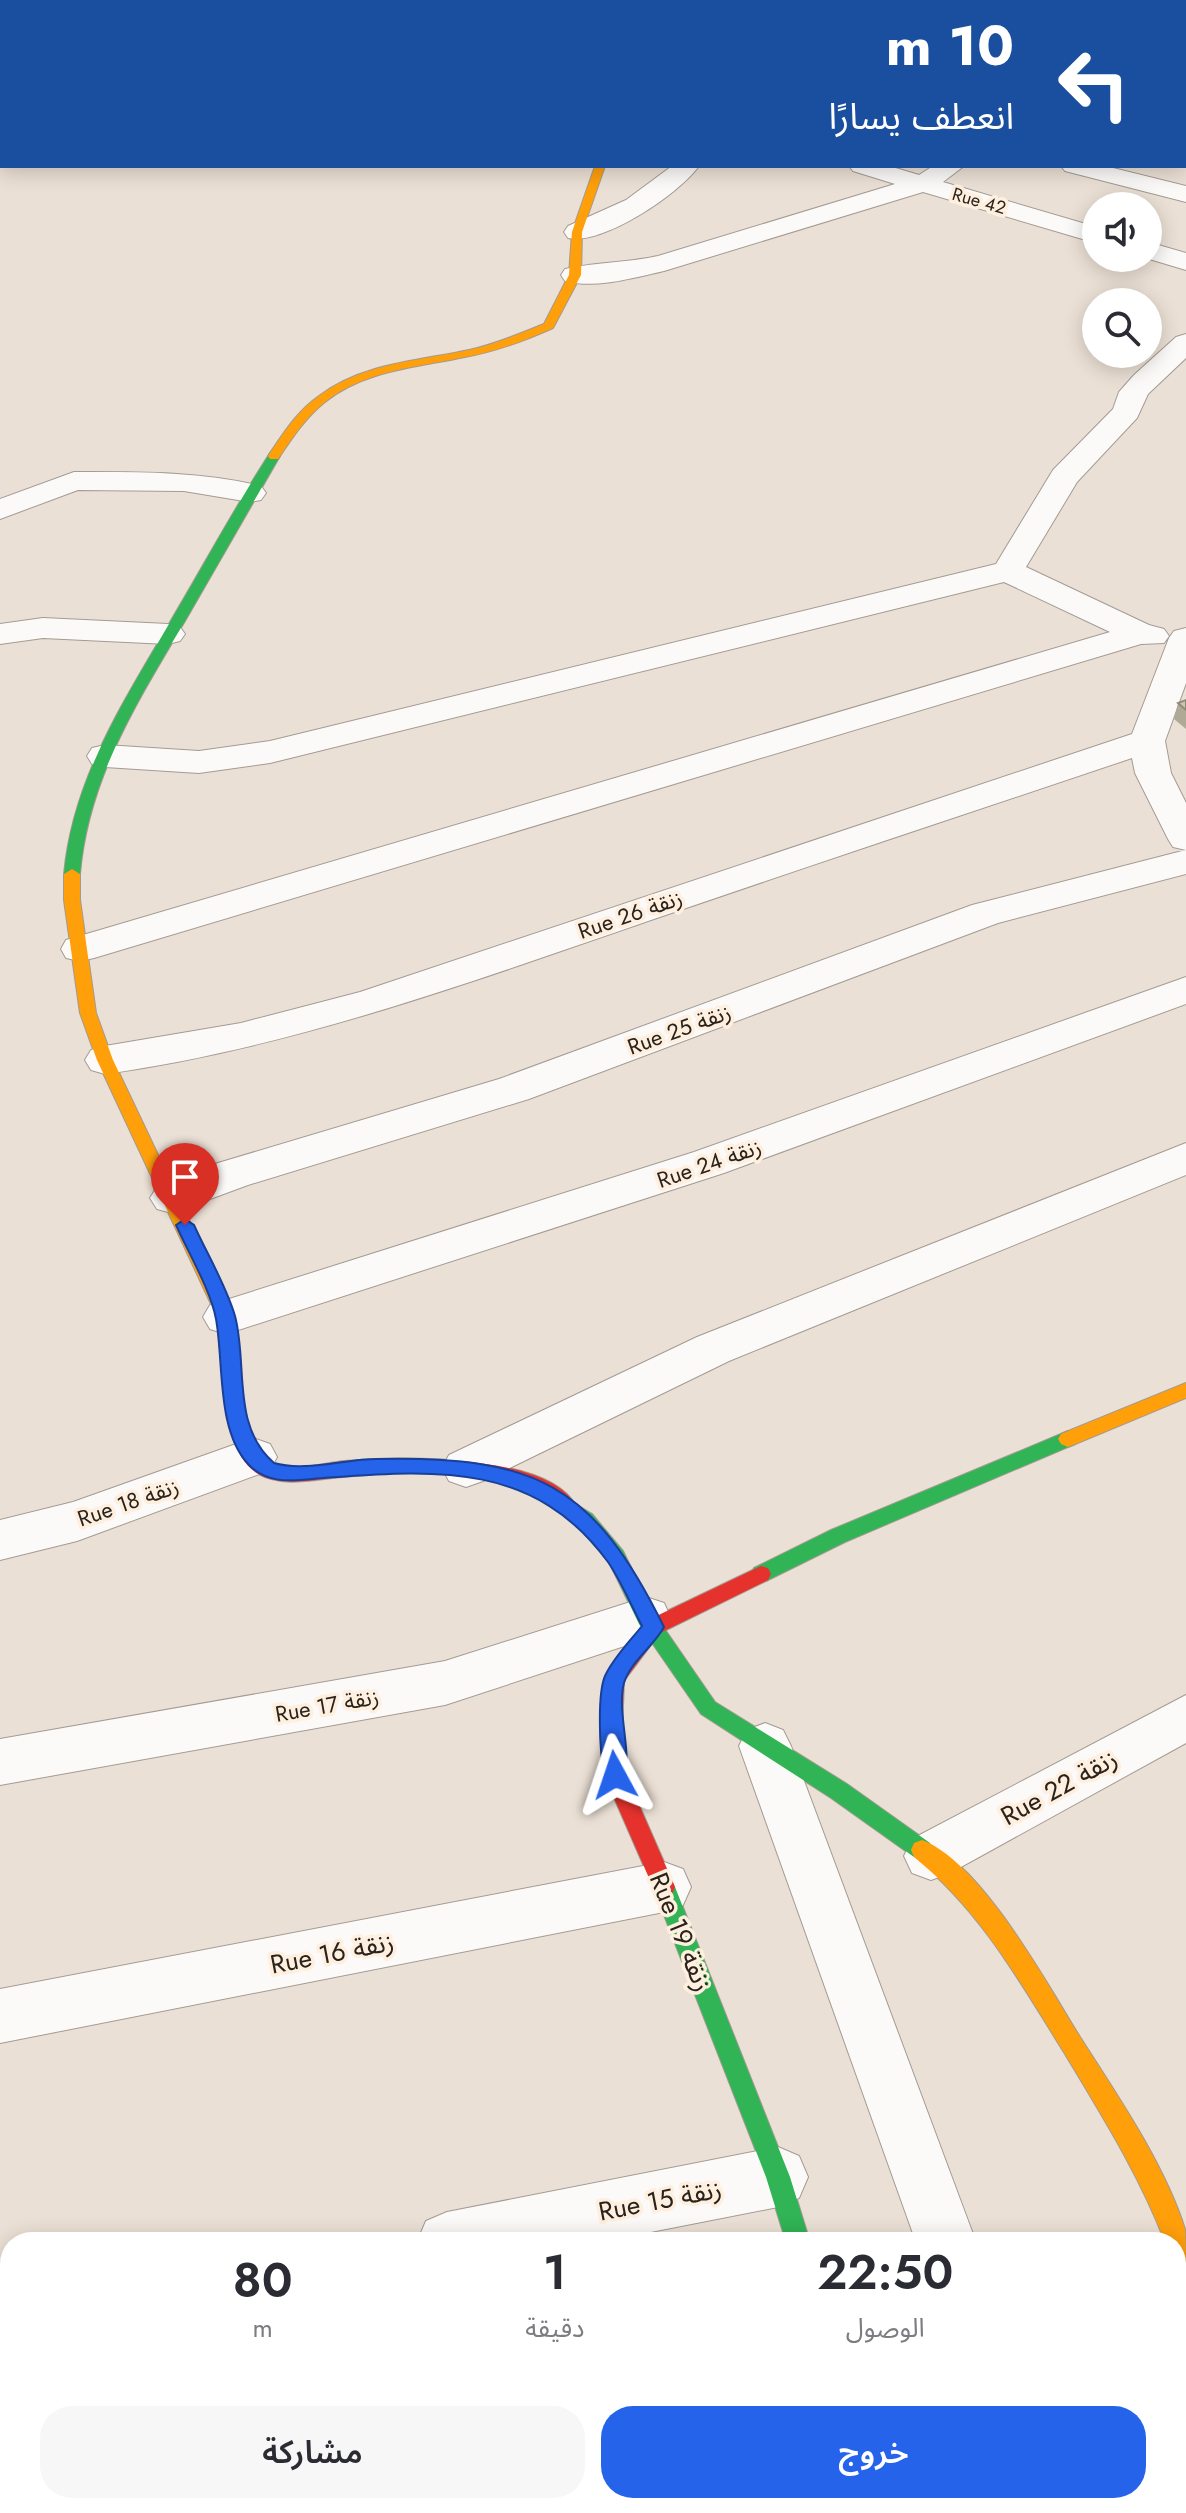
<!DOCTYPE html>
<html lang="ar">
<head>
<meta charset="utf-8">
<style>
  :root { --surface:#fff; --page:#f7f7f7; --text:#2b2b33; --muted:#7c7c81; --accent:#2563eb }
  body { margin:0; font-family:Jost,"Noto Sans Arabic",sans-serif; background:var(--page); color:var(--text); direction:rtl; height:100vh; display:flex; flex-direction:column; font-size:30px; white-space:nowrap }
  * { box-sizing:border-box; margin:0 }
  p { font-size:26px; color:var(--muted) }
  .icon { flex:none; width:44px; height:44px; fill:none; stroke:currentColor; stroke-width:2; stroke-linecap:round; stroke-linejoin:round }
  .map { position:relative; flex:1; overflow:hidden; direction:ltr }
  .panel { position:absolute; left:0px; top:2232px; width:1186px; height:282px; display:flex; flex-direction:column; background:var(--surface); border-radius:32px 32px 0 0; box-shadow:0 4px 20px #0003; direction:rtl }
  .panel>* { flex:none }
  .banner { position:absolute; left:0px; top:0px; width:1186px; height:168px; box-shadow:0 4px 20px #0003; direction:rtl; background:#1a4fa0; color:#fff; overflow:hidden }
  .tools { position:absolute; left:1082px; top:192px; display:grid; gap:16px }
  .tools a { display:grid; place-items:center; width:80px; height:80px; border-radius:50%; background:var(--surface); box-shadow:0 4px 20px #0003; font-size:40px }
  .pin { position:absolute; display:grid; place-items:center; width:68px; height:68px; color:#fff; margin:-82px -34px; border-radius:50% 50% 50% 0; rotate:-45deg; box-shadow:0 0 8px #0007 }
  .pin .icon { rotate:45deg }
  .me { position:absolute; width:88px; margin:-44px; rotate:355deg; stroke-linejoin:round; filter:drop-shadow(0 0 6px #0008) }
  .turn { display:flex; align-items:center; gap:28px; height:168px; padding:0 40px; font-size:36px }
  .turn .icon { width:104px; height:104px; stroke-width:2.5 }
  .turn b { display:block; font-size:56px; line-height:68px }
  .eta { display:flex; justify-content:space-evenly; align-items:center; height:136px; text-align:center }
  .eta b { font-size:48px; font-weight:600; line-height:56px }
  .primary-button { display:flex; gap:16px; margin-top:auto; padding:16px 40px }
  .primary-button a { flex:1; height:92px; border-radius:32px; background:var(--accent); color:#fff; font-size:32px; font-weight:600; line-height:92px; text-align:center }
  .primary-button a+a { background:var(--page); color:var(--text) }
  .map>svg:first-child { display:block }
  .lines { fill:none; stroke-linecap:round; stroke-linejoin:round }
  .street-casing { stroke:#a39b93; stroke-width:2 }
  .fast-casing { stroke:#a39b93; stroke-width:2 }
  .slow-casing { stroke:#a39b93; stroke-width:2 }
  .jam-casing { stroke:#a39b93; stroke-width:2 }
  .street { fill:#fcfaf9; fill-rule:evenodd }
  .fast { fill:#30b455; fill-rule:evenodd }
  .slow { fill:#ff9f0a; fill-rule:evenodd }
  .jam { fill:#e5322d; fill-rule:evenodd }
  .wall { fill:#afaa95 }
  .building { fill:#ccc6ad; stroke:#8f8b79; stroke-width:2 }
  .route { fill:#2563eb; stroke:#184099; stroke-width:2 }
  .labels { text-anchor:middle; stroke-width:7; stroke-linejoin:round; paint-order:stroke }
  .far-street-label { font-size:18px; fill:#2a231c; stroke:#feefdf }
  .street-label { font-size:22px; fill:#2a231c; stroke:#feefdf }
  .near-street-label { font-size:26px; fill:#2a231c; stroke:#feefdf }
</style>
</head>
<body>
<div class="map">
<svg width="1186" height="2513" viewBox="0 0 1186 2513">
  <rect width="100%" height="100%" fill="#ebe0d5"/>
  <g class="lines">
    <defs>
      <path id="street" d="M455,0H478L479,2H456Z
        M887,0H918L919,2H888Z
        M1143,0H1174L1175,2H1144Z
        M1184,54H1186V68H1184Z
        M1184,114H1186V129H1184Z
        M672,166H699C679,194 602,246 568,238L564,232L568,226L626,200Z
        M849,166H889L919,175L933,166H964L943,182L1096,227V243L923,192L664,271C633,278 596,289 565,281L561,275L565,269C595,262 627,263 658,256L895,184L853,171Z
        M1061,166H1105L1186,186V202L1065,171Z
        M1148,242L1186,253V270L1146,258Z
        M1186,334V358L1148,394L1137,418L1077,482L1026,567L1149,625L1164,629L1169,636L1164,643L1141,644L94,958L80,961L66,958L61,949L66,940L1110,632L1004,582L270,763L199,773L105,767L92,764L87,756L92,748L105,745L199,751L270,741L996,564L1053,470L1113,409L1119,392L1134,375L1176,337Z
        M74,472C137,472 199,471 261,486L266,493L261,500L250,502L184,491L78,490L0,519V499Z
        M43,618L168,624L180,627L185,634L180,641L168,644L43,638L0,644V624Z
        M1186,628V683L1165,741L1171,773L1186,803V850L1173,847L1168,839L1135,773L1132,758C972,812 811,865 651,920C471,982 295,1047 105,1074L91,1070L85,1060L91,1050L105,1046L241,1023L360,992L1132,734L1169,638L1174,631Z
        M1186,850V874L998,923L529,1099L248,1185L172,1213L157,1209L150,1198L157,1187L218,1163L499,1079L972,905Z
        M1186,977V1004L724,1173L226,1334L210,1329L203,1317L210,1305L694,1152Z
        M1186,1143V1175L729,1361L483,1481L466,1487L449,1481L442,1468L449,1455L697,1337Z
        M253,1438L270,1444L277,1457L270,1470L77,1541L0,1560V1520L73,1502Z
        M646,1597L664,1603L671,1618L664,1633L445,1705L0,1785V1739L445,1661Z
        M1186,1695V1743L950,1873L931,1880L912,1873L904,1856L912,1839Z
        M765,1723L783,1730L791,1746L976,2242H916L739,1746L747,1730Z
        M664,1862L683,1869L691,1887L683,1905L664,1912L0,2043V1989Z
        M778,2147L799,2156L808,2177L799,2198L778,2207L600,2242H417L426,2221L447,2212Z
        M10,2297V2359L0,2361V2299Z
        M562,2504H649L645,2513H558Z
        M843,2504H909L912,2513H846Z
        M1008,2504H1074L1078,2513H1012Z"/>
      <path id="fast" d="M270,453L280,456C248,511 217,566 185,621C137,702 88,779 80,874L77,877H67L64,874C73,777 125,700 173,617C205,563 235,507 270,453Z
        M1068,1431L1075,1434L1078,1439L1075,1444L845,1542L768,1580L761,1582L754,1580L751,1574L754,1568L831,1530Z
        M566,1498L592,1514L623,1551L653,1612L715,1702L847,1784L930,1843L933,1850L930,1857L922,1860L914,1857L831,1798L701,1714L639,1624L609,1562L578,1526L556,1506L559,1500Z
        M664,1877L672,1880L675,1887L790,2177L810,2242H786L766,2177L653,1887L656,1880Z"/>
      <path id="slow" d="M595,166H605L582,232L581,275L553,328C524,341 497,351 465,357C418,367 365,370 325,402C306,417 292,438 278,459H270L268,456C283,434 297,411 319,396C363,363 418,361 469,350C496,344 519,334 544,324L569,275L572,232Z
        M72,869L80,874V900L96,1013L113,1060L235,1317L242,1392L240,1397H226L224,1392L217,1317L97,1060L80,1013L64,900V874Z
        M1186,1383V1398L1068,1447L1061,1444L1058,1439L1061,1434Z
        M922,1840C981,1862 1047,1984 1080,2037C1117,2095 1164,2163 1185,2229C1186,2243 1186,2263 1186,2278L1176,2271V2242H1165C1140,2176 1101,2114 1065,2054C1020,1982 981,1911 914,1857L911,1850L914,1843Z"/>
      <path id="jam" d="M233,1385L240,1387L242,1392C247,1415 248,1450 272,1463C291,1473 324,1463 344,1461C396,1457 548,1452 576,1506L573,1512L566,1514C548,1508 536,1493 519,1487C464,1468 399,1472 343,1477C316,1479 283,1488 258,1474C232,1458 228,1419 224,1392L226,1387Z
        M761,1566L768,1568L771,1574L768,1580L660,1633L624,1681L622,1732L626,1775L675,1887L672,1894L664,1897L656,1894L604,1775L600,1732L604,1679L646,1621Z"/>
    </defs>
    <use href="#street" class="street-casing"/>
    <use href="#fast" class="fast-casing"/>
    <use href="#slow" class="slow-casing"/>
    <use href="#jam" class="jam-casing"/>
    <use href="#street" class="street"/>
    <use href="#fast" class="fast"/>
    <use href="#slow" class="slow"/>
    <use href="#jam" class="jam"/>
  </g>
  <path class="wall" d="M1186,700V729L1174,719L1178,703Z"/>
  <path class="building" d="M1186,700V710L1178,703Z"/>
  <path class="route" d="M185,1219L194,1225C207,1254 226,1285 235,1316C248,1365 231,1426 274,1463C305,1472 345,1459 377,1459C535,1456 593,1483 664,1627C654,1646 630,1662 624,1683C616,1711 634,1758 623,1782L615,1784L607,1782C599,1763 597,1695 605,1676C613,1658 630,1641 642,1626C631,1605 621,1581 608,1562C534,1461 435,1470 323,1478C296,1480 269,1486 249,1465C216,1431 224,1362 216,1319C211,1291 188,1252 176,1225Z"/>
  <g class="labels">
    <g class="far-street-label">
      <text transform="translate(979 201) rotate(16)" y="6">Rue 42</text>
    </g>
    <g class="street-label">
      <text transform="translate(630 914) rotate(-19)" y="8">Rue 26 زنقة</text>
      <text transform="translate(679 1029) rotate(-20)" y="8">Rue 25 زنقة</text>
      <text transform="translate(709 1163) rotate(-19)" y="8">Rue 24 زنقة</text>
      <text transform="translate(128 1502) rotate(-19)" y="8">Rue 18 زنقة</text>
      <text transform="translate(327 1705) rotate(-10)" y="8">Rue 17 زنقة</text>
    </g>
    <g class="near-street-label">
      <text transform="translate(1059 1787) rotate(-29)" y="9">Rue 22 زنقة</text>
      <text transform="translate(681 1932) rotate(68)" y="9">Rue 19 زنقة</text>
      <text transform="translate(332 1953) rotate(-11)" y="9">Rue 16 زنقة</text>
      <text transform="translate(660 2200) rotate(-11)" y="9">Rue 15 زنقة</text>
    </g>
  </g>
</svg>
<div class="tools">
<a><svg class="icon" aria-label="sound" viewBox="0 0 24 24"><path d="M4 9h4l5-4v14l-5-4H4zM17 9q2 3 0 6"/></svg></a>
<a><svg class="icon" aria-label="search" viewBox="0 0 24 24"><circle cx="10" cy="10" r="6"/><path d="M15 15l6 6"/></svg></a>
</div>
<div class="pin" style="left:185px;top:1225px;background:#d93025"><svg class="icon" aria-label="arrive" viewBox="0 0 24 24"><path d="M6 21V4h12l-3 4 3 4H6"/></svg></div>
<svg class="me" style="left:615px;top:1775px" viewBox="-20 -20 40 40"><path d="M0-17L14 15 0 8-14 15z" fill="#2563eb" stroke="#fff" stroke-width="4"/></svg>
<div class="banner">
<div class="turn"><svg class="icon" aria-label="left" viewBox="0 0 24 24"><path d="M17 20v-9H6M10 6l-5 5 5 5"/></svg><div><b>10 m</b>انعطف يسارًا</div></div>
</div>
<section class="panel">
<div class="eta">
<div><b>22:50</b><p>الوصول</p></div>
<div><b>1</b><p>دقيقة</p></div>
<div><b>80</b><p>m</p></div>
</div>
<div class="primary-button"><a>خروج</a><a>مشاركة</a></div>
</section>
</div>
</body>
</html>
